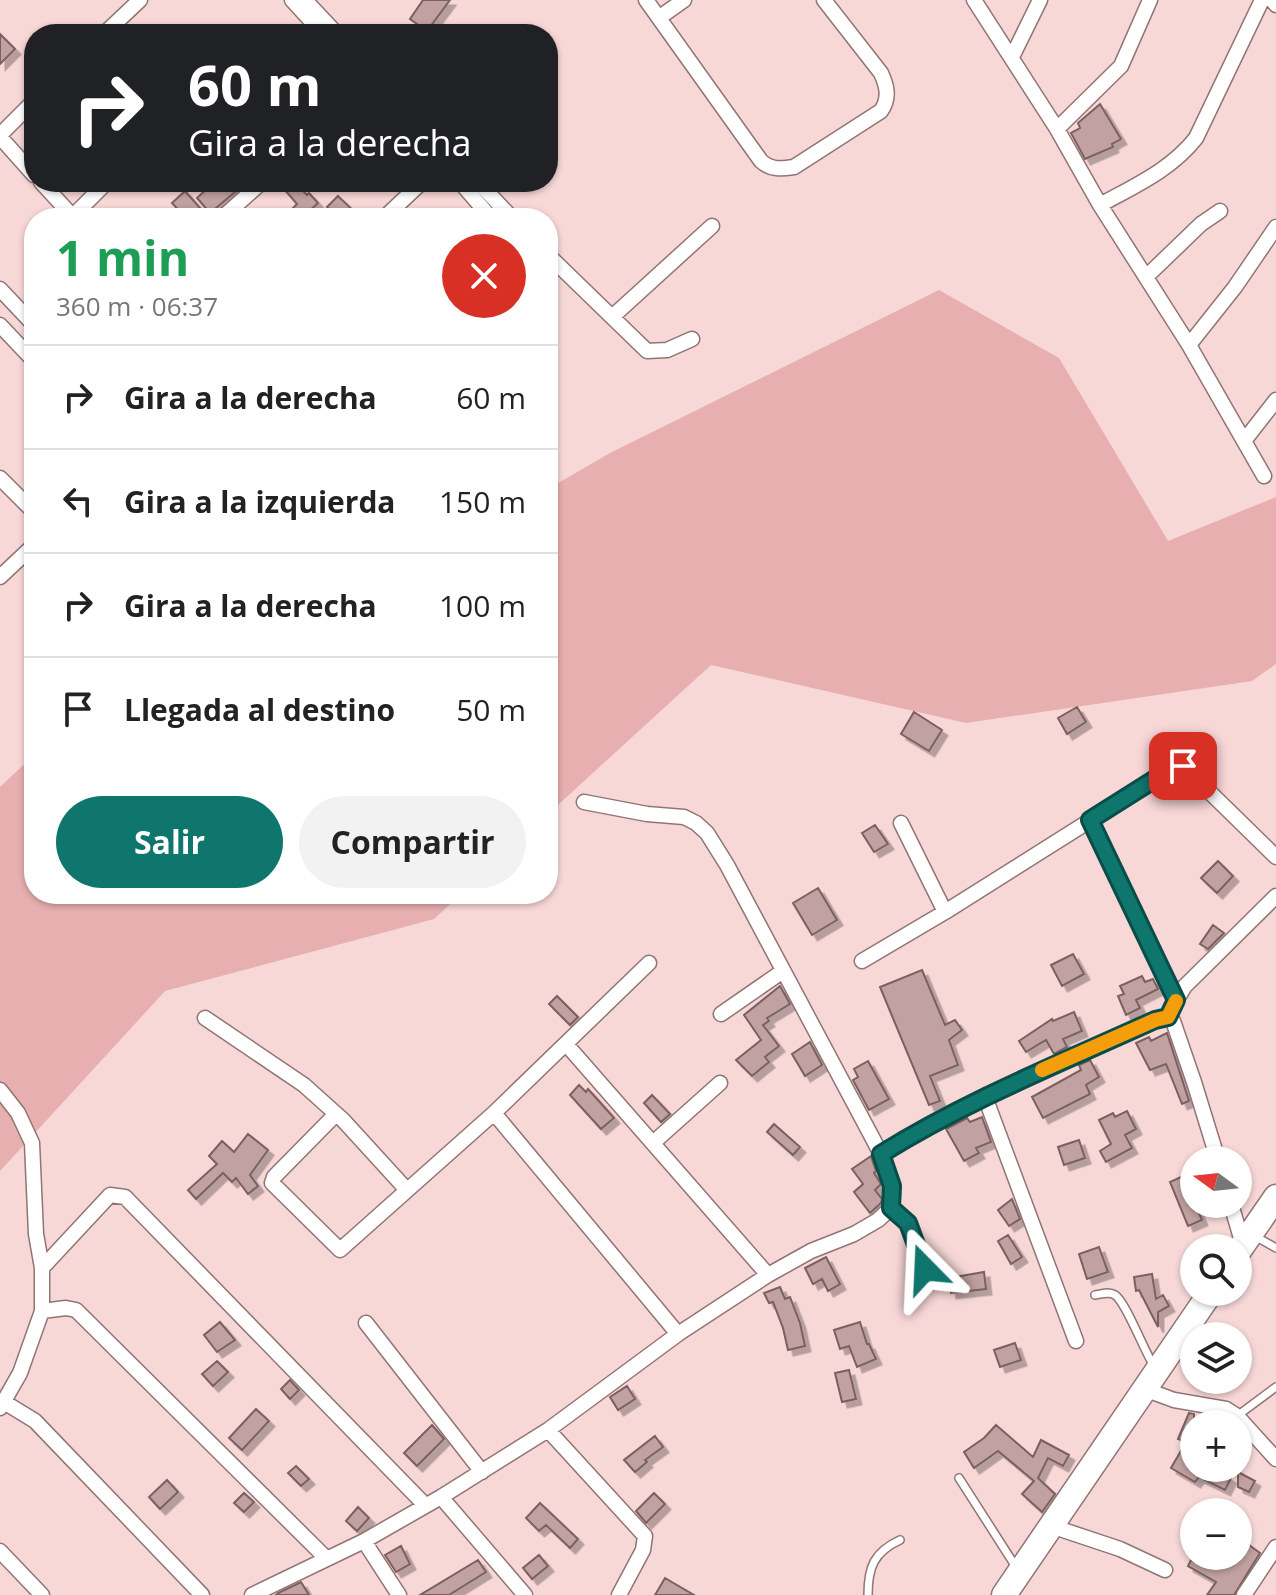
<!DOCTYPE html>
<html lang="es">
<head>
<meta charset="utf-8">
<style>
  :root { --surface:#fff; --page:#f2f2f2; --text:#222; --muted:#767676; --line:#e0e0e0; --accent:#0f766e }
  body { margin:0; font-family:"Open Sans",sans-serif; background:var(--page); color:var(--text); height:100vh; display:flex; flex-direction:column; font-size:30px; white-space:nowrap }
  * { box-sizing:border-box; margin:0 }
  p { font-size:26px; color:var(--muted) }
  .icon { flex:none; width:44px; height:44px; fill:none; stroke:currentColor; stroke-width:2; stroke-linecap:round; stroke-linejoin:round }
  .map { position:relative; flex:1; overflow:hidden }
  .drawer { position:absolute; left:24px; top:208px; width:534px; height:696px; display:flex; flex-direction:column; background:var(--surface); border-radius:32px; box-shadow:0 2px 6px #0004 }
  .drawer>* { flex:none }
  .top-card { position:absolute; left:24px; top:24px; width:534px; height:168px; border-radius:32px; box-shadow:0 2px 6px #0004; background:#202124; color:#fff; overflow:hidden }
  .needle { width:52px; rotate:285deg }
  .tools { position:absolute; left:1180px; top:1146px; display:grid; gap:16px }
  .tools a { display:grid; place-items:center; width:72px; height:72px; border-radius:50%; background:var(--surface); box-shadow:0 2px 6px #0004; font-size:40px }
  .pin { position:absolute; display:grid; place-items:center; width:68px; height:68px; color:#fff; margin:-34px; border-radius:16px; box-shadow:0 4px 12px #0006 }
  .me { position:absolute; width:88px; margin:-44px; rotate:339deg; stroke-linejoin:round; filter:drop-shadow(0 0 6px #0008) }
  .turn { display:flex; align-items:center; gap:28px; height:168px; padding:0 32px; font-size:36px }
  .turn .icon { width:104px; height:104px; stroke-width:2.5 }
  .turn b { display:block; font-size:56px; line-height:68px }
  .round { display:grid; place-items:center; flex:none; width:84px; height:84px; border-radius:42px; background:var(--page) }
  .overview { display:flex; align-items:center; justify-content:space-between; height:136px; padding:0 32px }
  h1 { font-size:48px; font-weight:700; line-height:60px; color:#1e9e55 }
  .button { display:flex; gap:16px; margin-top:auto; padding:16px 32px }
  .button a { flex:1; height:92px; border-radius:48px; background:var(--accent); color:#fff; font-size:32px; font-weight:700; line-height:92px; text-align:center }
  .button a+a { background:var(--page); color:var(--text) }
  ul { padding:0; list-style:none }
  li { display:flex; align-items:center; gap:24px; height:104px; padding:0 32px; border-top:2px solid var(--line) }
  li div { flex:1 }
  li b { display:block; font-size:30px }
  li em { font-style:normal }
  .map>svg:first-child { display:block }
  .green { fill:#e7afaf }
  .building { fill:#c1a1a1; stroke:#7c6060; stroke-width:2; filter:url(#shadow) }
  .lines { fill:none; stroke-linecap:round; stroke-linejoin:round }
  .service-casing { stroke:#917474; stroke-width:10 }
  .minor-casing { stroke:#917474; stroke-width:17 }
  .trunk-casing { stroke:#917474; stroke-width:27 }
  .service { stroke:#fff; stroke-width:7 }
  .minor { stroke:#fff; stroke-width:14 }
  .trunk { stroke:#fff; stroke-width:24 }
  .route-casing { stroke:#0a4d48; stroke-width:20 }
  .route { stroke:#0f766e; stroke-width:14 }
  .slow { stroke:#f59e0b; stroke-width:14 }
</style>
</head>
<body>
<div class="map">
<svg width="1276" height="1595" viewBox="0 0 1276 1595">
  <defs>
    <filter id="shadow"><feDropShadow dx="5.5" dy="5.5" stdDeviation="0" flood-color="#0004"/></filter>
  </defs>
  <rect width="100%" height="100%" fill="#f8d7d7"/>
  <path class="green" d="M939,290L1059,358L1168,541L1276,497V664L1252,681L966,723L711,665L548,814V489L610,453Z
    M34,755V894H461L434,919L165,991L0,1171V787Z"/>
  <path class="building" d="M423,0H450L427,31L410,19Z
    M0,34L15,49L0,64Z
    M1100,104L1121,139L1112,144L1113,147L1085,159L1071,133L1080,128L1078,123Z
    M214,182H247L210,213L197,198Z
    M278,182H295L307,195L309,193L318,203L302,218L293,208L297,204Z
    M185,191L200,208L189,218H186L172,203Z
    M338,196L361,218H339L327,207Z
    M1077,707L1086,722L1067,734L1058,718Z
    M914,712L942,730L929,751L901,734Z
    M875,825L888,844L874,852L862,833Z
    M1218,861L1233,876L1217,893L1201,878Z
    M818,888L837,920L812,935L793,903Z
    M1213,925L1224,933L1208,949L1200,944Z
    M1073,954L1084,974L1062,986L1051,965Z
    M922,970L945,1025L955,1020L962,1030L949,1040L958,1065L930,1076L940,1101L929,1105L880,987Z
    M1142,976L1145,982L1153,979L1158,989L1136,1000L1140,1008L1126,1015L1118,996L1124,994L1120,986Z
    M780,986L790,1004L767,1018L769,1021L763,1025L779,1046L765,1057L769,1062L752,1076L736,1060L761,1040L744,1015Z
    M557,996L578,1017L570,1025L549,1004Z
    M1074,1012L1082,1031L1063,1039L1067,1047L1054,1054L1046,1040L1026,1052L1019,1041L1052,1019L1053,1021Z
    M1167,1033L1189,1101L1182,1104L1166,1064L1150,1070L1136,1043L1149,1037L1151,1041Z
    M810,1042L822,1065L805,1076L792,1054Z
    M1090,1060L1099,1077L1086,1085L1090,1094L1043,1118L1032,1097L1081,1070L1079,1065Z
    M868,1061L889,1099L869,1110L853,1080L858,1077L854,1069Z
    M579,1085L586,1092L588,1089L614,1118L601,1129L570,1095Z
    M652,1095L670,1114L661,1122L644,1103Z
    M1127,1111L1136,1129L1125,1135L1132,1148L1106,1162L1100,1151L1111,1144L1099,1120L1113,1113L1115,1117Z
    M982,1117L991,1142L976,1148L979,1153L964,1161L946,1129L967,1118L970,1122Z
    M774,1124L800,1147L793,1155L767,1132Z
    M248,1134L268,1150L250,1175L258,1186L248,1194L236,1178L232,1182L223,1173L196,1199L188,1190L217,1164L209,1156L222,1141L234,1152Z
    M1079,1140L1085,1158L1064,1165L1058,1147Z
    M871,1156L876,1171L874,1173L881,1184L875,1190L882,1199L881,1203L870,1213L854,1192L863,1184L852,1169Z
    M1183,1176L1202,1220L1188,1226L1170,1182Z
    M1012,1199L1020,1219L1009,1226L998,1210Z
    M1008,1235L1022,1257L1011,1264L998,1241Z
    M1099,1247L1108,1272L1087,1279L1079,1254Z
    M826,1257L840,1284L828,1291L822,1279L813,1284L805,1268Z
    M984,1272L986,1289L951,1293L949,1278Z
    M1152,1274L1156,1299L1163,1295L1169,1306L1158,1312V1327L1139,1290L1136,1291L1134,1277Z
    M780,1287L785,1299L790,1297L800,1323L805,1346L788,1350L783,1328L773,1302L769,1303L764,1293Z
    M220,1322L235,1340L217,1352L204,1335Z
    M860,1322L867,1344H869L876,1359L857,1367L849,1346L840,1349L834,1330Z
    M1015,1343L1021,1360L1000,1367L994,1350Z
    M217,1361L228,1372L213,1386L202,1374Z
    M849,1370L856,1399L842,1402L835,1373Z
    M290,1380L299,1390L290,1399L281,1389Z
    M627,1386L635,1399L618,1410L610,1397Z
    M256,1409L269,1421L242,1450L229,1438Z
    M1189,1413L1194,1414V1468H1211L1231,1478L1225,1490L1199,1477L1195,1482L1171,1468L1186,1442L1178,1439Z
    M432,1425L444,1439L417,1466L404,1453Z
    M996,1425L1033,1457L1041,1440L1069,1455L1063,1466L1048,1458L1038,1478L1055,1494L1042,1512L1022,1494L1034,1481L998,1451L974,1468L964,1452L984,1438Z
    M655,1436L663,1447L645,1460L647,1462L635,1472L624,1460Z
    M296,1466L309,1479L301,1486L288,1473Z
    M1238,1472L1255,1481L1249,1492L1238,1487Z
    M167,1480L178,1492L160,1509L149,1497Z
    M244,1493L254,1502L244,1512L234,1503Z
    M654,1493L665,1504L646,1523L636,1511Z
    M540,1503L578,1539L570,1548L546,1525L539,1531L526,1518Z
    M358,1507L369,1518L357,1531L346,1521Z
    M1238,1537L1260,1553L1234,1595H1207L1216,1582L1188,1566L1193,1556H1238Z
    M401,1546L410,1564L396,1572L385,1555Z
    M539,1555L548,1566L532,1579L523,1568Z
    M478,1560L486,1572L449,1595H420Z
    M665,1578L694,1595H655Z
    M301,1582L309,1595H276L278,1593Z"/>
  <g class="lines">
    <defs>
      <path id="service" d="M891,1208L908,1223L932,1286
        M1253,1235L1276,1248
        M1095,1295C1102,1294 1109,1291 1115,1295C1126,1302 1144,1351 1154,1366
        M1237,1416L1276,1387
        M959,1478L1016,1567
        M868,1595C868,1567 874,1552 900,1540"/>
      <path id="minor" d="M292,0L323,34
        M305,0L337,34
        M646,0L761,161C771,170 781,169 794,167L881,111C890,98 887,86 881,73L824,0
        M974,0L1057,129L1100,205L1189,345L1264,476
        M1272,0L1276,5
        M660,17L684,0
        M104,34L140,0
        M1012,57L1040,0
        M1057,129L1121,66L1150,0
        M0,135L34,101
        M0,137L34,175
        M41,182L74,218
        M460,182L491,218
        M478,182L512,218
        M1100,205C1134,186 1171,170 1196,138L1262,0
        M72,217L107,182
        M222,218L262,182
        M384,218L422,182
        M548,255L647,351L667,350L692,339
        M1146,277L1201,224L1220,211
        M0,289L34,325
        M612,317L712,226
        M0,325L34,361
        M1189,345L1235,287L1276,227
        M1244,441L1276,400
        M0,478L34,512
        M0,577L34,545
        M584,802L647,814L684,817L696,823L707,833L727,865L881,1154
        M1090,820L1176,1000
        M901,823L945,912
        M862,961L945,912L1178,765L1183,766L1276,857
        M1173,1006L1185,986L1276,896
        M721,1014L783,971
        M1168,1017L1173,1021L1194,1082L1218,1160
        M205,1018L304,1085L343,1120L406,1189
        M566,1044L768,1275
        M0,1090L18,1113L32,1143L36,1234L42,1268V1311L20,1373L0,1408
        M985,1097L1076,1341
        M494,1113L678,1334
        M336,1114L274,1177L272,1183L340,1250L494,1113L649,963
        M654,1142L720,1083
        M1231,1204L1243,1245
        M42,1268L110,1195L125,1197L425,1505
        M42,1311L66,1308L76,1310L326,1558
        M366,1323L482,1472
        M1144,1389L1174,1400L1226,1409L1237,1416L1276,1459
        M4,1402L35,1421L202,1595
        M548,1430L645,1536L643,1550L619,1595
        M441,1497L525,1595
        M1051,1526L1120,1549L1165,1570
        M364,1541L399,1595
        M0,1551L42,1595
        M252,1595L364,1541L441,1497L548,1430L678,1334L768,1275L811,1251L854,1234L878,1220L891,1208L892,1198V1186L881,1154C968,1100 1063,1062 1155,1020L1168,1017
        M1244,1595L1276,1547"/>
      <path id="trunk" d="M1238,1252L1276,1197
        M1004,1595L1211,1292"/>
    </defs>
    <use href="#service" class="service-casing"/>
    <use href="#minor" class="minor-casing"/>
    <use href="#trunk" class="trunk-casing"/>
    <use href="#service" class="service"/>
    <use href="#minor" class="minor"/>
    <use href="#trunk" class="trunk"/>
  </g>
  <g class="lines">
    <defs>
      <path id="route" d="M925,1269L908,1223L891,1208L892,1186L881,1154C968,1100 1063,1062 1155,1020L1168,1017L1176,1000L1090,820L1174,767L1183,766"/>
    </defs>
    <use href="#route" class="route-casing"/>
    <use href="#route" class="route"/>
    <path class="slow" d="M1042,1070L1155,1020L1168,1017L1176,1001"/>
  </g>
</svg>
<div class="tools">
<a><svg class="needle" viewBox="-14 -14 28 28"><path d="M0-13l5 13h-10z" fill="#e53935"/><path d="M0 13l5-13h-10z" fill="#767676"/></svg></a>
<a><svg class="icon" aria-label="search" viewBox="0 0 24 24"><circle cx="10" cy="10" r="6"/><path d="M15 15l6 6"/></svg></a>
<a><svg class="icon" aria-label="layers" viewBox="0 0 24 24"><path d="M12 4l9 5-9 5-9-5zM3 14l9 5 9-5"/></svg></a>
<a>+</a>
<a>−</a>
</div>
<div class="pin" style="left:1183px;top:766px;background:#d93025"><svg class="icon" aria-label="arrive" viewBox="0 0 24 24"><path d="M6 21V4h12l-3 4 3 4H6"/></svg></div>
<svg class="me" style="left:925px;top:1269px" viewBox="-20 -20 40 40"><path d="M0-17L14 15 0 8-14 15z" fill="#0f766e" stroke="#fff" stroke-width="4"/></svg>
<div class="top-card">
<div class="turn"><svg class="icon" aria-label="right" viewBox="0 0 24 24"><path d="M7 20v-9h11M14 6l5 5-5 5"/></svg><div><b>60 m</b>Gira a la derecha</div></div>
</div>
<section class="drawer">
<div class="overview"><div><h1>1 min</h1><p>360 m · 06:37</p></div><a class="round" style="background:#d93025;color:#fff"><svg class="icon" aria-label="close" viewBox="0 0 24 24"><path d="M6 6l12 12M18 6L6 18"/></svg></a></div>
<ul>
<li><svg class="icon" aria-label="right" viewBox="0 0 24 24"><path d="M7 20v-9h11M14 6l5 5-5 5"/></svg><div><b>Gira a la derecha</b></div><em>60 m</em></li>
<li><svg class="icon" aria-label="left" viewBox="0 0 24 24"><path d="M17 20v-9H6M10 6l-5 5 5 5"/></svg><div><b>Gira a la izquierda</b></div><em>150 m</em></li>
<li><svg class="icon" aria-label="right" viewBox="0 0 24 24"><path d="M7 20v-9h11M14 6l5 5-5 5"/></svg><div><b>Gira a la derecha</b></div><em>100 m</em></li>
<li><svg class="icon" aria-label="arrive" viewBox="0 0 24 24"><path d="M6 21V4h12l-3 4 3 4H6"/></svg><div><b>Llegada al destino</b></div><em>50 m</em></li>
</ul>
<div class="button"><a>Salir</a><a>Compartir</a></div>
</section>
</div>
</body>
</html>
